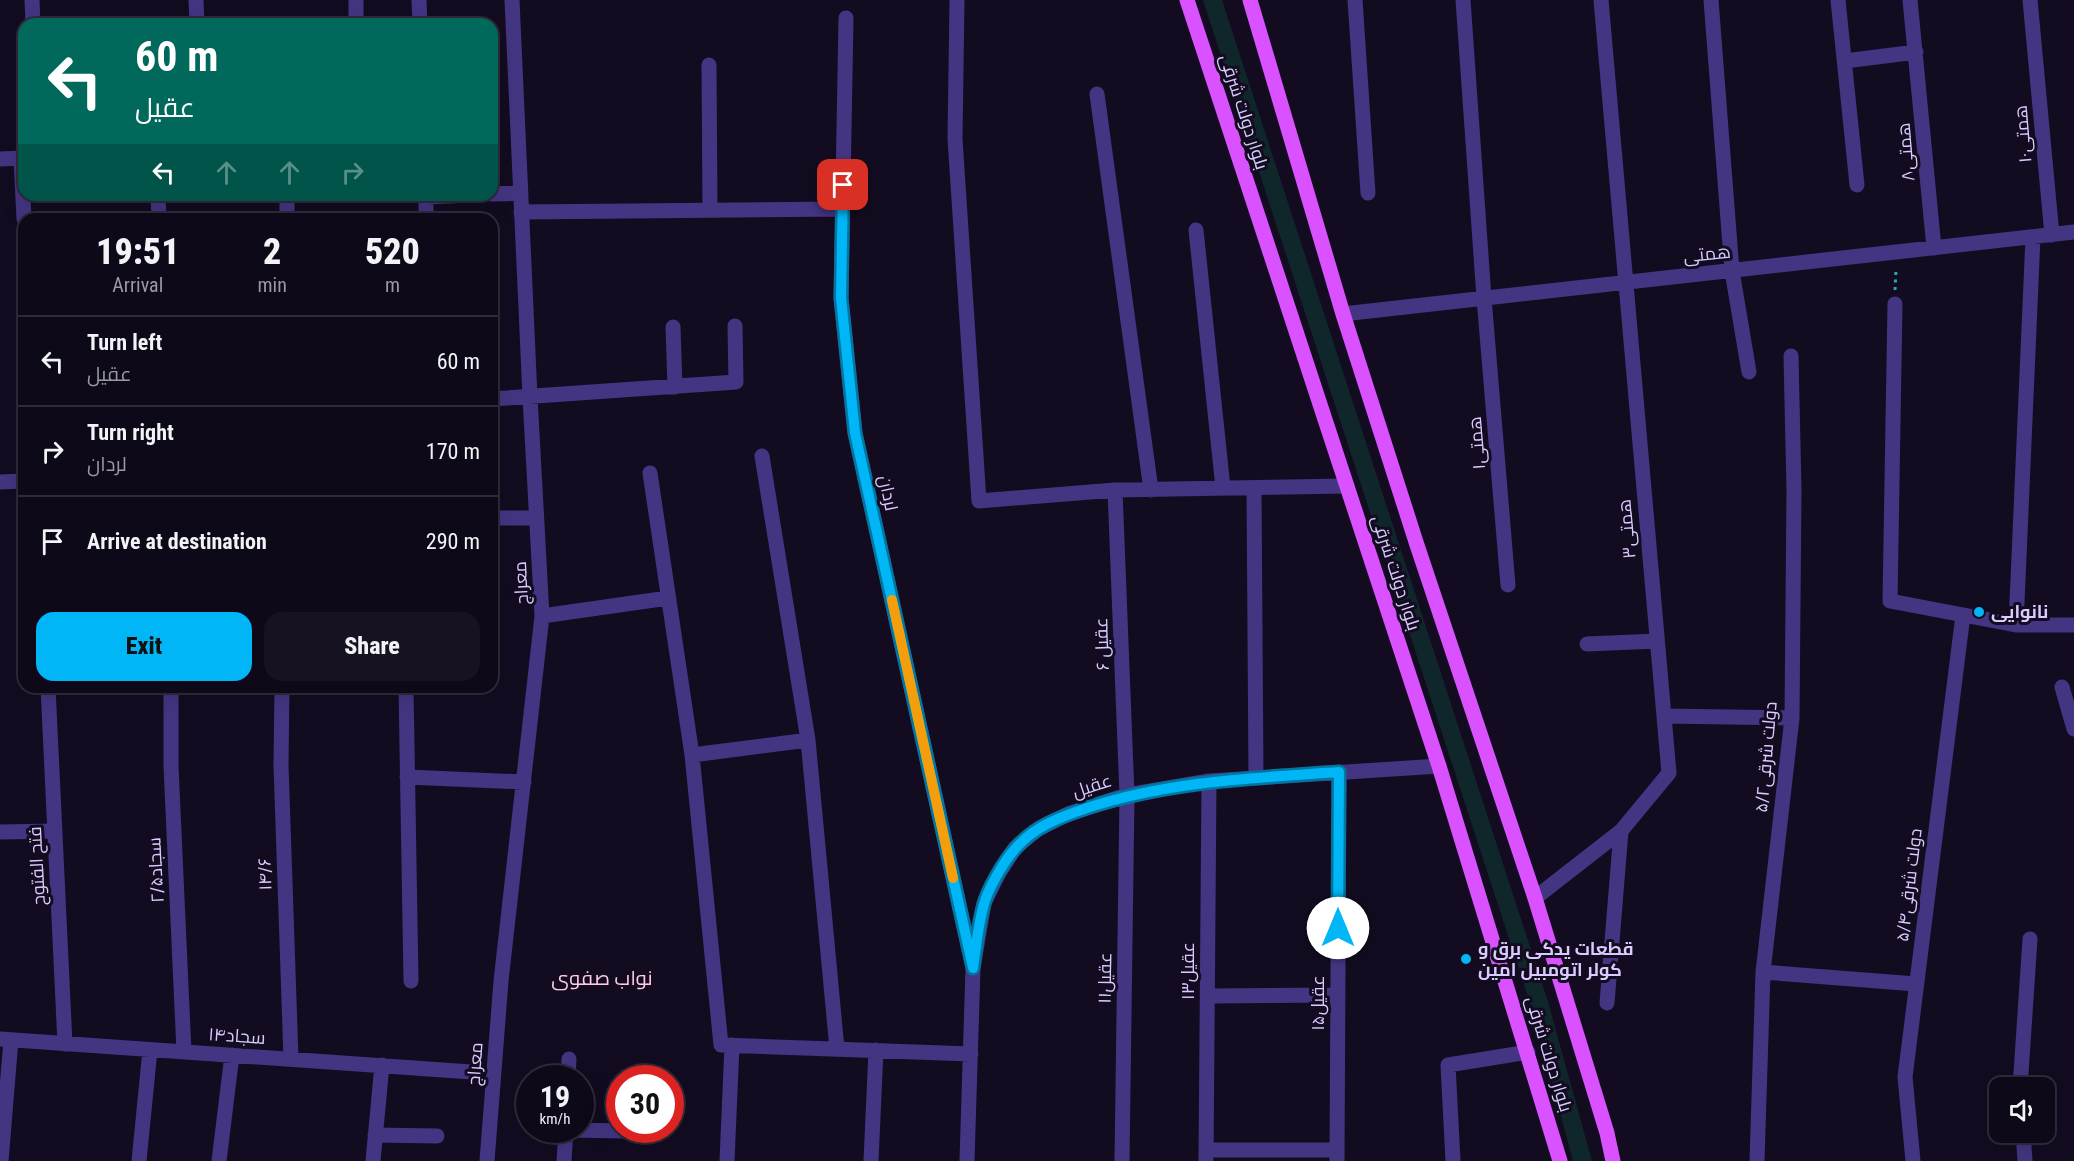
<!DOCTYPE html>
<html lang="en">
<head>
<meta charset="utf-8">
<style>
  :root { --surface:#0e0919; --page:#171222; --text:#f1f3f6; --muted:#9b9aa2; --line:#2e2a38; --accent:#00b6f6 }
  body { margin:0; font-family:"Roboto Condensed",Cairo,sans-serif; background:var(--page); color:var(--text); height:100vh; display:flex; flex-direction:column; font-size:22px; white-space:nowrap }
  * { box-sizing:border-box; margin:0 }
  p { font-size:20px; color:var(--muted) }
  .icon { flex:none; width:33px; height:33px; fill:none; stroke:currentColor; stroke-width:2; stroke-linecap:round; stroke-linejoin:round }
  .map { position:relative; flex:1; overflow:hidden }
  .details { position:absolute; left:18px; top:213px; width:480px; height:480px; display:flex; flex-direction:column; background:var(--surface); border-radius:18px; box-shadow:0 6px 24px #0002,0 0 0 2px var(--line) }
  .details>* { flex:none }
  .hud { position:absolute; left:18px; top:18px; width:480px; height:183px; border-radius:18px; box-shadow:0 6px 24px #0002,0 0 0 2px var(--line); background:#00695c; color:#fff; overflow:hidden }
  .fabs { position:absolute; left:1989px; top:1077px; display:grid; gap:12px }
  .fabs a { display:grid; place-items:center; width:66px; height:66px; border-radius:12px; background:var(--surface); box-shadow:0 6px 24px #0002,0 0 0 2px var(--line); font-size:30px }
  .speed { position:absolute; left:516px; top:1065px; display:flex; gap:12px; font-size:30px; font-weight:700; text-align:center }
  .speed>* { display:grid; place-content:center; width:78px; height:78px; border-radius:50%; background:var(--surface); box-shadow:0 6px 24px #0002,0 0 0 2px var(--line); line-height:1 }
  .speed small { font-size:15px; font-weight:400 }
  .speed .limit { border:9px solid #d22; background:#fff; color:#111 }
  .pin { position:absolute; display:grid; place-items:center; width:51px; height:51px; color:#fff; margin:-26px; border-radius:12px; box-shadow:0 3px 9px #0006 }
  .me { position:absolute; width:66px; margin:-33px; rotate:0deg; stroke-linejoin:round; filter:drop-shadow(0 0 4px #0008) }
  .turn { display:flex; align-items:center; gap:21px; height:126px; padding:0 18px; font-size:27px }
  .turn .icon { width:78px; height:78px; stroke-width:2.5 }
  .turn b { display:block; font-size:42px; line-height:51px }
  .lanes { display:flex; align-items:center; height:57px; padding:0 18px; background:#0003; justify-content:center; gap:30px; direction:ltr }
  .lanes .off { opacity:.35 }
  .eta { display:flex; justify-content:space-evenly; align-items:center; height:102px; text-align:center }
  .eta b { font-size:36px; font-weight:800; line-height:42px }
  .action { display:flex; gap:12px; margin-top:auto; padding:12px 18px }
  .action a { flex:1; height:69px; border-radius:18px; background:var(--accent); color:#111; font-size:24px; font-weight:800; line-height:69px; text-align:center }
  .action a+a { background:var(--page); color:var(--text) }
  ul { padding:0; list-style:none }
  li { display:flex; align-items:center; gap:18px; height:90px; padding:0 18px; border-top:2px solid var(--line) }
  li div { flex:1 }
  li b { display:block; font-size:22px }
  li em { font-style:normal }
  .map>svg:first-child { display:block }
  .green { fill:#0f272b }
  .lines { fill:none; stroke-linecap:round; stroke-linejoin:round }
  .path { stroke:#28a8b6; stroke-width:3; stroke-dasharray:3 4.5; stroke-linecap:butt }
  .minor { stroke:#443582; stroke-width:15 }
  .major { stroke:#da52ff; stroke-width:15 }
  .route-casing { stroke:#0076a0; stroke-width:15 }
  .route { stroke:#00b6f6; stroke-width:10 }
  .slow { stroke:#f59e0b; stroke-width:10 }
  .poi-dot { fill:#00b6f6; stroke:#130c21; stroke-width:2 }
  .labels { text-anchor:middle; stroke-width:6; stroke-linejoin:round; paint-order:stroke }
  .street-label { font-size:18px; fill:#dacbff; stroke:#130c21 }
  .poi-label { font-size:18px; font-weight:bold; fill:#dacbff; stroke:#130c21; text-anchor:start }
  .neighbourhood-label { font-size:20px; fill:#ffcde5; stroke:#130c21 }
</style>
</head>
<body>
<div class="map">
<svg width="2074" height="1161" viewBox="0 0 2074 1161">
  <rect width="100%" height="100%" fill="#130c21"/>
  <path class="green" d="M1203,0H1222L1548,1002L1592,1161H1573L1533,1012Z"/>
  <g class="lines">
    <path class="path" d="M1895,290L1896,269"/>
    <path class="minor" d="M32,0L33,24
      M196,0L197,24
      M419,0L420,24
      M957,0L955,139L979,501L1115,490L1347,486
      M1355,0L1368,193
      M1463,0L1484,298L1508,585
      M1711,0L1732,271L1749,372
      M1838,0L1857,185
      M1910,0L1934,248
      M2030,0L2052,235
      M846,18L841,298L855,433L973,968
      M356,24V0
      M1845,61L1916,52
      M709,65L710,209
      M1097,94L1151,490
      M21,158L24,219
      M0,159L24,158
      M492,194L521,193
      M158,195L159,219
      M287,195V219
      M426,195V219
      M426,197L472,195
      M521,212L842,209
      M1196,230L1223,488
      M1895,304L1890,601L2016,625H2074
      M1343,314L2074,232
      M673,327L675,387
      M492,399L736,382L735,326
      M762,456L808,740L837,1049
      M650,473L692,755L721,1045L971,1054
      M0,482L24,481
      M1254,488L1256,778
      M1115,490L1127,795L1122,1161
      M492,518H536
      M542,616L668,598
      M2016,625L2033,237
      M1587,644L1657,641
      M48,687L65,1044
      M171,687V766L184,1052
      M282,687L281,765L291,1059
      M406,687L411,981
      M2062,687L2074,729
      M1664,716L1792,718
      M692,755L808,740
      M407,777L524,782
      M0,832L55,831
      M1535,898L1621,831L1669,773L1601,0
      M1763,972L1916,984
      M1208,996L1338,995
      M1607,1003L1621,831
      M0,1039L471,1072
      M568,1078L569,1059
      M2020,1088L2030,939
      M566,1130L626,1131
      M2023,1132L2025,1161
      M375,1135L437,1136
      M1206,1150H1337
      M1,1161L11,1040
      M139,1161L150,1050
      M219,1161L232,1055
      M373,1161L382,1065
      M487,1161L501,981L542,616L530,397L512,0
      M564,1161L566,1130
      M727,1161L732,1045
      M871,1161L876,1050
      M967,1161L973,968L984,903L999,873L1015,848L1038,829L1068,814L1127,795L1209,781L1439,766
      M1206,1161L1209,781
      M1337,1161L1339,772
      M1453,1161L1448,1065L1528,1052
      M1757,1161L1763,972L1792,718L1794,490L1791,356
      M1913,1161L1905,1077L1963,615"/>
    <path class="major" d="M1187,0L1439,766L1560,1161
      M1250,0L1343,314L1416,542L1535,898L1607,1133L1613,1161"/>
  </g>
  <g class="lines">
    <defs>
      <path id="route" d="M843,185L841,298L855,433L973,968C976,947 978,925 984,904C988,889 1004,861 1015,849C1034,826 1063,816 1090,807C1171,781 1255,778 1339,772L1338,928"/>
    </defs>
    <use href="#route" class="route-casing"/>
    <use href="#route" class="route"/>
    <path class="slow" d="M892,600L953,878"/>
  </g>
  <g class="poi-dot">
    <circle cx="1979" cy="612" r="6"/>
    <circle cx="1466" cy="959" r="6"/>
  </g>
  <g class="labels">
    <g class="street-label">
      <text transform="translate(1244 112) rotate(72)" y="6">بلوار دولت شرقی</text>
      <text transform="translate(2023 134) rotate(-95)" y="6">۱۰همتی</text>
      <text transform="translate(1906 152) rotate(-95)" y="6">همتی۸</text>
      <text transform="translate(1707 254) rotate(-6)" y="6">همتی</text>
      <text transform="translate(1477 443) rotate(-95)" y="6">۱همتی</text>
      <text transform="translate(888 493) rotate(78)" y="6">لردان</text>
      <text transform="translate(1627 529) rotate(-95)" y="6">۳همتی</text>
      <text transform="translate(1396 573) rotate(72)" y="6">بلوار دولت شرقی</text>
      <text transform="translate(521 583) rotate(-93)" y="6">معراج</text>
      <text transform="translate(1102 644) rotate(-92)" y="6">عقیل ۶</text>
      <text transform="translate(1766 757) rotate(-85)" y="6">۵/۲دولت شرقی</text>
      <text transform="translate(1092 786) rotate(-18)" y="6">عقیل</text>
      <text transform="translate(37 866) rotate(-93)" y="6">فتح الفتوح</text>
      <text transform="translate(156 870) rotate(-93)" y="6">۲/۵سجاد</text>
      <text transform="translate(265 874) rotate(-92)" y="6">۱۴/۶</text>
      <text transform="translate(1909 885) rotate(-83)" y="6">۵/۴دولت شرقی</text>
      <text transform="translate(1188 971) rotate(-90)" y="6">عقیل۱۳</text>
      <text transform="translate(1105 978) rotate(-89)" y="6">عقیل۱۱</text>
      <text transform="translate(1318 1003) rotate(-90)" y="6">عقیل۱۵</text>
      <text transform="translate(237 1036) rotate(4)" y="6">۱۴سجاد</text>
      <text transform="translate(1549 1054) rotate(73)" y="6">بلوار دولت شرقی</text>
      <text transform="translate(475 1064) rotate(-86)" y="6">معراج</text>
    </g>
    <g class="poi-label">
      <text x="1991" y="618">نانوایی</text>
      <text x="1478" y="955">قطعات یدکی برق و<tspan x="1478" dy="21">کولر اتومبیل امین</tspan></text>
    </g>
    <g class="neighbourhood-label">
      <text x="602" y="985">نواب صفوی</text>
    </g>
  </g>
</svg>
<div class="fabs">
<a><svg class="icon" aria-label="sound" viewBox="0 0 24 24"><path d="M4 9h4l5-4v14l-5-4H4zM17 9q2 3 0 6"/></svg></a>
</div>
<div class="speed"><div>19<small>km/h</small></div><div class="limit">30</div></div>
<div class="pin" style="left:843px;top:185px;background:#d93025"><svg class="icon" aria-label="arrive" viewBox="0 0 24 24"><path d="M6 21V4h12l-3 4 3 4H6"/></svg></div>
<svg class="me" style="left:1338px;top:928px" viewBox="-20 -20 40 40"><circle r="19" fill="#fff"/><path d="M0-13L10 11 0 6-10 11z" fill="#00b6f6"/></svg>
<div class="hud">
<div class="turn"><svg class="icon" aria-label="left" viewBox="0 0 24 24"><path d="M17 20v-9H6M10 6l-5 5 5 5"/></svg><div><b>60 m</b>عقیل</div></div>
<div class="lanes"><svg class="icon" aria-label="left" viewBox="0 0 24 24"><path d="M17 20v-9H6M10 6l-5 5 5 5"/></svg><svg class="icon off" aria-label="ahead" viewBox="0 0 24 24"><path d="M12 20V5M6 11l6-6 6 6"/></svg><svg class="icon off" aria-label="ahead" viewBox="0 0 24 24"><path d="M12 20V5M6 11l6-6 6 6"/></svg><svg class="icon off" aria-label="right" viewBox="0 0 24 24"><path d="M7 20v-9h11M14 6l5 5-5 5"/></svg></div>
</div>
<section class="details">
<div class="eta">
<div><b>19:51</b><p>Arrival</p></div>
<div><b>2</b><p>min</p></div>
<div><b>520</b><p>m</p></div>
</div>
<ul>
<li><svg class="icon" aria-label="left" viewBox="0 0 24 24"><path d="M17 20v-9H6M10 6l-5 5 5 5"/></svg><div><b>Turn left</b><p>عقیل</p></div><em>60 m</em></li>
<li><svg class="icon" aria-label="right" viewBox="0 0 24 24"><path d="M7 20v-9h11M14 6l5 5-5 5"/></svg><div><b>Turn right</b><p>لردان</p></div><em>170 m</em></li>
<li><svg class="icon" aria-label="arrive" viewBox="0 0 24 24"><path d="M6 21V4h12l-3 4 3 4H6"/></svg><div><b>Arrive at destination</b></div><em>290 m</em></li>
</ul>
<div class="action"><a>Exit</a><a>Share</a></div>
</section>
</div>
</body>
</html>
